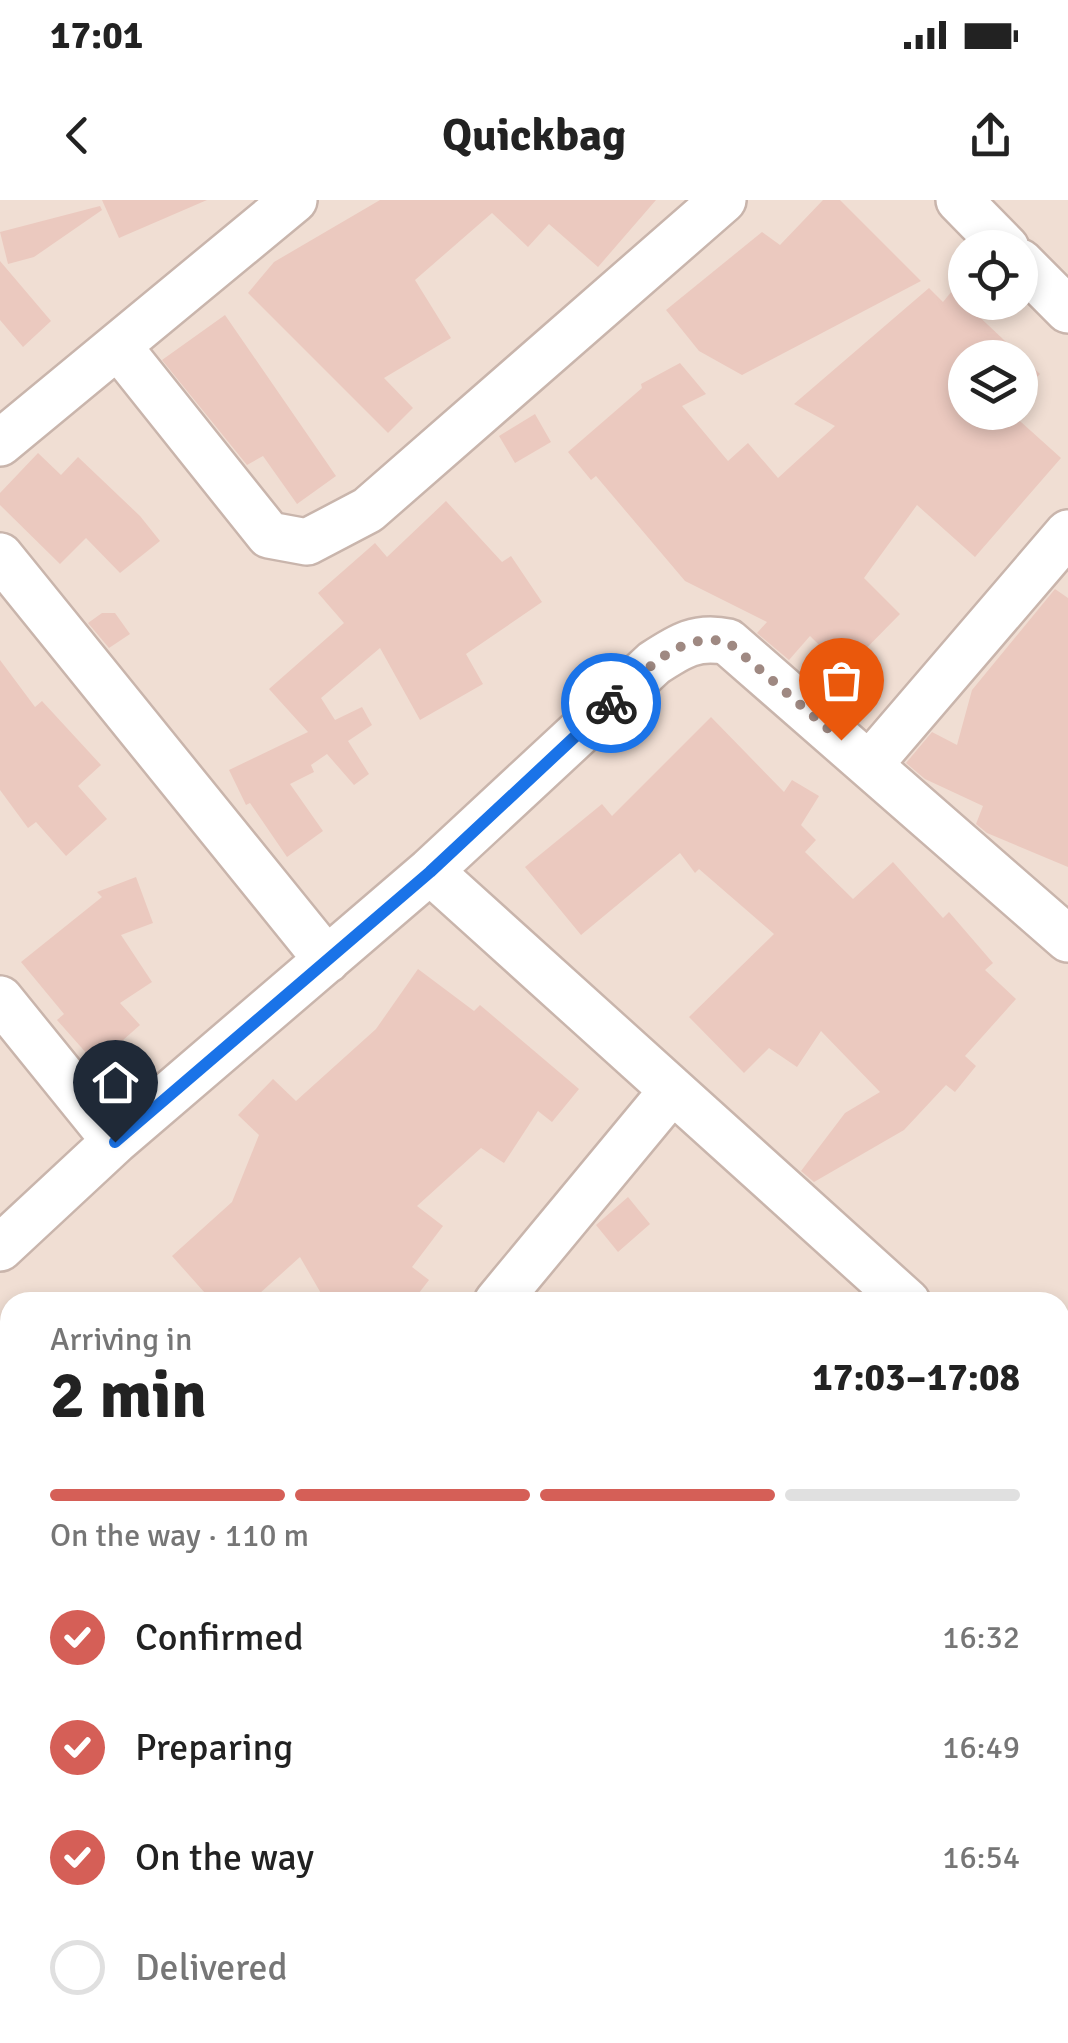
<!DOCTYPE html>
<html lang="en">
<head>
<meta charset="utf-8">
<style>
	body { margin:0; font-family:Signika,sans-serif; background:#f6f6f6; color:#222; height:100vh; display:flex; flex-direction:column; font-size:38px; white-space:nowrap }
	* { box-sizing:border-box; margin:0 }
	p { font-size:32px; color:#767676 }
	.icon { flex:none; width:55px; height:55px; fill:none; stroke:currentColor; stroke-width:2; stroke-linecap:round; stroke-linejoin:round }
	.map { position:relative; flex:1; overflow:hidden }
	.panel { position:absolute; left:0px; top:1092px; width:1070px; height:752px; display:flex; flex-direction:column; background:#fff; border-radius:30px 30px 0 0; box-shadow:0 5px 15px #0003 }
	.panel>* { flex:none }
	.fabs { position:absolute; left:948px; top:30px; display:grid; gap:20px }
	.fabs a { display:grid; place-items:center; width:90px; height:90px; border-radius:50%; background:#fff; box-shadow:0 5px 15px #0003; font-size:50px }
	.pin { position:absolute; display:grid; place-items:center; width:85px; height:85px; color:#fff; margin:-102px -42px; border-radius:50% 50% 50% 0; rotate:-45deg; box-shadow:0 0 10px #0007 }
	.pin .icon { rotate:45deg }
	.courier { position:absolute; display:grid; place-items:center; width:100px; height:100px; margin:-50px; border:8px solid #1a73e8; border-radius:50%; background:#fff; color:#222; box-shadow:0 2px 12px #0007 }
	.headline em { font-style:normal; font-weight:800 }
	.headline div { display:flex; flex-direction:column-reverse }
	.headline { display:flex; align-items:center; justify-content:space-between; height:170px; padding:0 50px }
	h1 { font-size:65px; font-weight:800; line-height:75px }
	.bar { display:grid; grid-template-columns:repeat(4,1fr); gap:15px 10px; align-content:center; height:120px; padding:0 50px }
	.bar i { height:12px; border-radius:8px; background:#e0e0e0 }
	.bar .active { background:#d55f57 }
	.bar p { grid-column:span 4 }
	ol { padding:0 50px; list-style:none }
	li { display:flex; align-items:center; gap:30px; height:110px }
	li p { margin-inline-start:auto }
	li .icon { padding:10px; border-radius:50%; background:#d55f57; color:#fff; stroke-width:4 }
	li:last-child { color:#767676 }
	li i { width:55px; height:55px; border:5px solid #e0e0e0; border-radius:50% }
	.status { display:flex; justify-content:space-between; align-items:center; height:70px; padding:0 50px; background:#fff; direction:ltr }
	.status svg { height:28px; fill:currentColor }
	header { display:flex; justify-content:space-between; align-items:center; height:130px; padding:0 50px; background:#fff; font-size:45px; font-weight:800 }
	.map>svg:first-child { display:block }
	.residential { fill:#f0ded3; fill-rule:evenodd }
	.building { fill:#ebc9bf }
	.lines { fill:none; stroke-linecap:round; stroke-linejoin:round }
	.minor-casing { stroke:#c9b5ac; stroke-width:50 }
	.minor { stroke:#fff; stroke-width:45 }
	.done { stroke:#9f8982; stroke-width:10; stroke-dasharray:0 18 }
	.route { stroke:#1a73e8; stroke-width:12 }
</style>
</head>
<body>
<div class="status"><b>17:01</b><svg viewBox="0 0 49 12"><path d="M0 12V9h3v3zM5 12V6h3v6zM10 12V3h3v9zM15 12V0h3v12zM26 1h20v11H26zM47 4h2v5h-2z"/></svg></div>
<header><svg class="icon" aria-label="back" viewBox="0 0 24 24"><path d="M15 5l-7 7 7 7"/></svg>Quickbag<svg class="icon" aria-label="share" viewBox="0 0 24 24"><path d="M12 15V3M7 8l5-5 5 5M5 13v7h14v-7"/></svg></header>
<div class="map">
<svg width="1068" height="1843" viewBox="0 0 1068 1843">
	<rect width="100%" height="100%" fill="#f9eee4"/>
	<path class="residential" d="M0 0H1068V1843H0ZM965 48H1020V102H965ZM965 158H1020V212H965ZM10 1102H1060V1835H10Z"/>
	<path class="building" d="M102 0H207L119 38Z
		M380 0H656L598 67 549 24 528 47 492 13 415 80 451 138 384 178 413 208 388 233 248 93 274 62Z
		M823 0H840L921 81 742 175 699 151 666 110 762 32 780 45Z
		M100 6 102 10 34 57 8 64 0 32Z
		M0 61 51 121 23 147 0 120Z
		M929 88 943 102 952 91 1040 174 1020 196V158H965V212H1010L1061 258 975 357 917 305 864 378 900 414 845 470 810 436 789 460 757 433 767 422 685 381 596 276 591 280 568 252 642 188 641 184 680 163 706 194 682 206 728 261 748 243 778 278 835 226 794 204Z
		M225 115 336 276 297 304 263 256 247 265 162 160Z
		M535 214 551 242 515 263 499 236Z
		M38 253 61 275 78 257 140 316 160 341 120 373 86 338 60 364 0 305V293Z
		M446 301 502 362 511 356 542 402 466 454 483 484 420 520 380 448 321 498 335 520 362 507 372 525 348 541 369 574 354 585 327 554 311 565 314 572 290 584 323 631 287 657 250 603 246 605 229 570 308 532 269 489 344 423 318 393 375 343 387 357Z
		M1055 389 1068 398V667L987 633 976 624 983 606 925 579 906 563 932 532 957 545 972 490Z
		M102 413H115L130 434 109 448 88 423Z
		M0 460 35 507 42 501 101 565 78 586 107 619 66 656 36 622 28 628 0 590Z
		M711 517 784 592 792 580 819 596 801 625 816 640 805 652 853 699 893 662 943 718 949 712 993 763 985 770 1016 799 965 856 976 866 955 892 946 885 904 930 814 982 801 971 845 913 880 892 821 831 797 867 769 848 744 873 689 817 774 734 699 669 695 673 680 653 581 735 525 667 602 604 612 616Z
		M136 677 153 723 121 735 152 782 120 803 140 825 96 864 57 820 64 814 21 762 102 697 97 692Z
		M418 769 474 811 480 805 579 889 552 922 538 911 504 963 481 948 417 1006 443 1026 412 1067 429 1080 412 1102H326L300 1057 250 1102H213L172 1056 232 1002 259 935 238 915 273 879 296 901 376 829Z
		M628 997 650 1024 618 1052 596 1025Z"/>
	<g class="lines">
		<g class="minor-casing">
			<path id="minor" d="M959 0 1006 48
				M1020 62 1068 110
				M118 146 269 335 307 342 368 310 723 0
				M0 243 294 0
				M0 356 327 760
				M869 565 1068 333
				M430 671 907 1102
				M0 799 115 941
				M0 1048 115 941 430 671 654 463C680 446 697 435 728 442L1068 739
				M497 1102 671 892
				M1060 1220 1068 1226
				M0 1384 10 1396
				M1060 1450 1068 1440
				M255 1835 258 1843
				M976 1835 984 1843"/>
		</g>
		<use href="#minor" class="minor"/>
	</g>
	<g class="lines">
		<path class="done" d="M611 503C646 471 677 431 728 442L841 540"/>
		<path class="route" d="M115 942 430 672 611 503"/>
	</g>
</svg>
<div class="fabs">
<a><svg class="icon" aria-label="locate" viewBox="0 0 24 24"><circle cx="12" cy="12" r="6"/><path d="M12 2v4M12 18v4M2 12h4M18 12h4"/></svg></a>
<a><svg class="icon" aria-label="layers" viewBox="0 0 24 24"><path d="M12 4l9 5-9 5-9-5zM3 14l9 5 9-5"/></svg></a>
</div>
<div class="pin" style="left:841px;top:540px;background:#ea580c"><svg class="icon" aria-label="bag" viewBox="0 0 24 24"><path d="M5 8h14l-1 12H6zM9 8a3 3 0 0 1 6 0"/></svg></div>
<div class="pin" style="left:115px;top:942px;background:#1f2937"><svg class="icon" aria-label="home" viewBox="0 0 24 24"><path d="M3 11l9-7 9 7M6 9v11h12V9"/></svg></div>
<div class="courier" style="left:611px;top:503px"><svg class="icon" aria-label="bike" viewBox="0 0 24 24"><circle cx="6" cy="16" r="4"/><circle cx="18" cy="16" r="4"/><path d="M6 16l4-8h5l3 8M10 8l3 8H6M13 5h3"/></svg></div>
<section class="panel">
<div class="headline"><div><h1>2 min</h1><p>Arriving in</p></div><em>17:03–17:08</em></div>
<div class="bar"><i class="active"></i><i class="active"></i><i class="active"></i><i></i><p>On the way · 110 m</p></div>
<ol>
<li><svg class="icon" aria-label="check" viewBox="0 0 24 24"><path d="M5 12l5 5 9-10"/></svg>Confirmed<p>16:32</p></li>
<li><svg class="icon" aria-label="check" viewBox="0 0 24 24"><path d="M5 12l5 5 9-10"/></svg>Preparing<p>16:49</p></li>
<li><svg class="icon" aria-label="check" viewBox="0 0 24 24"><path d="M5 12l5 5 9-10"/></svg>On the way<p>16:54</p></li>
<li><i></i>Delivered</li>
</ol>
</section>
</div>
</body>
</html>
